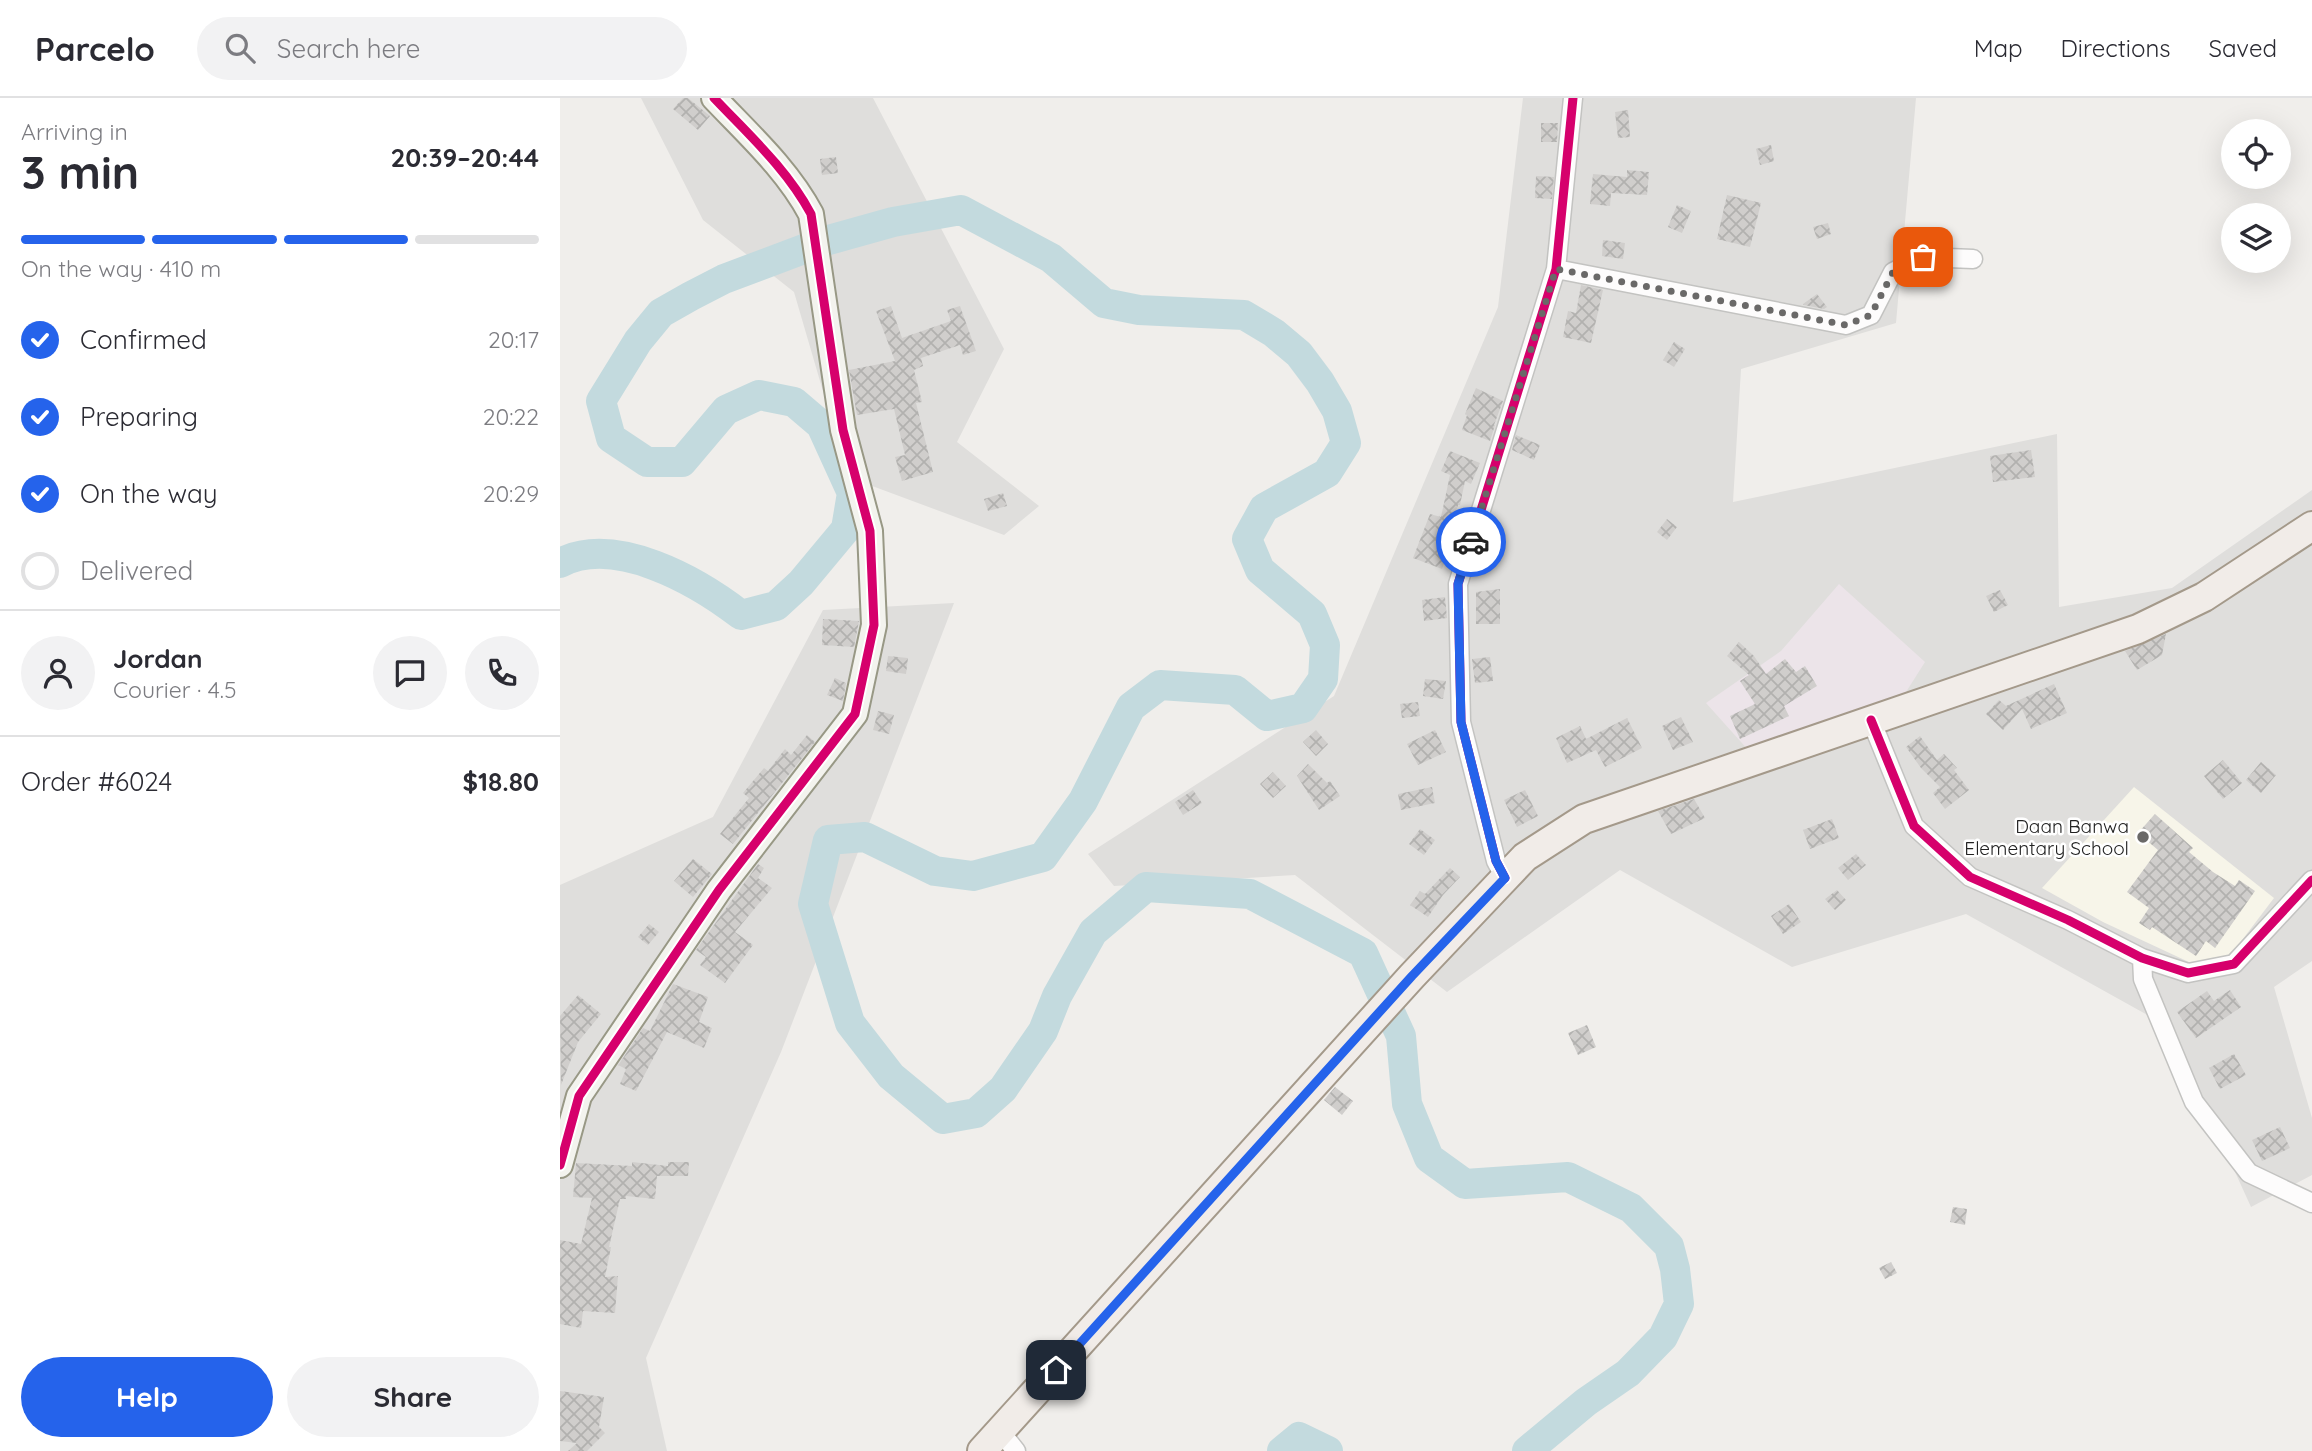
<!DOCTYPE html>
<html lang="en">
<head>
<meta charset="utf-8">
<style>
	body { margin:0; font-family:Quicksand,sans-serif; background:#f2f2f3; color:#2b2b33; height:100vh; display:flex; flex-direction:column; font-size:26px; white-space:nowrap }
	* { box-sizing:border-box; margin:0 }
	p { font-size:23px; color:#7c7c81 }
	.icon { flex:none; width:38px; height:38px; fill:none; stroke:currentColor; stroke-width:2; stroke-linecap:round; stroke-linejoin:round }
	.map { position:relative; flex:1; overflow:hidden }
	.drawer { display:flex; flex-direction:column; background:#fff; width:560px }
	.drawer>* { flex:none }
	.controls { position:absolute; left:1661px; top:21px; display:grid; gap:14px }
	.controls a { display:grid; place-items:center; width:70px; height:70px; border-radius:50%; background:#fff; box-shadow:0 7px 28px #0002; font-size:35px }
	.pin { position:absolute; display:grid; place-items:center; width:60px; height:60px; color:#fff; margin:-30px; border-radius:14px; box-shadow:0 4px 10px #0006 }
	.courier { position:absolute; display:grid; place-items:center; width:70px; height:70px; margin:-35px; border:5px solid #2563eb; border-radius:50%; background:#fff; color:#222; box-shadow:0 2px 9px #0007 }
	.summary em { font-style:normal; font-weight:800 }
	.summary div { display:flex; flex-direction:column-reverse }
	.summary { display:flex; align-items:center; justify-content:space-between; height:119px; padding:0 21px }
	h1 { font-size:46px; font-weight:800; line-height:52px }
	.bar { display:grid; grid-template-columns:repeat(4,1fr); gap:10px 7px; align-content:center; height:84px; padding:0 21px }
	.bar i { height:9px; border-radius:5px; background:#e1e1e2 }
	.bar .current { background:#2563eb }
	.bar p { grid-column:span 4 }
	.line { display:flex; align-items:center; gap:18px; padding:0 21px; border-top:2px solid #e1e1e2 }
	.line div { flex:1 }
	.round { display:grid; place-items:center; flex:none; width:74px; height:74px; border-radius:37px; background:#f2f2f3 }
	ol { padding:0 21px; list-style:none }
	li { display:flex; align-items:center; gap:21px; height:77px }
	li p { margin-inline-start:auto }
	li .icon { padding:7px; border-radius:50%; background:#2563eb; color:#fff; stroke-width:4 }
	li:last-child { color:#7c7c81 }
	li i { width:38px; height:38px; border:4px solid #e1e1e2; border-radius:50% }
	.primary-button { display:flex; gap:14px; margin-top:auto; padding:14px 21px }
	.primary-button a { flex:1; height:80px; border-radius:42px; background:#2563eb; color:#fff; font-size:28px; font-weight:800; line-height:80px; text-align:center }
	.primary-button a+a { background:#f2f2f3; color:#2b2b33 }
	header { display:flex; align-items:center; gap:42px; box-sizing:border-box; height:98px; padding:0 35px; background:#fff; border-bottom:2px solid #e1e1e2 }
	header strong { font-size:33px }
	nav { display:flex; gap:38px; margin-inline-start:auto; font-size:24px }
	.search { width:490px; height:63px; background:#f2f2f3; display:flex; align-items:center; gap:18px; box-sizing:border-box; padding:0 24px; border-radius:38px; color:#7c7c81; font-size:26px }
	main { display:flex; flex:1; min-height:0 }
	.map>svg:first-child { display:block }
	.residential { fill:#dfdedc }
	.industrial { fill:#ece4e9 }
	.education { fill:#f7f5e9 }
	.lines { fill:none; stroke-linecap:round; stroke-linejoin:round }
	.river { stroke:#c3dade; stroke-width:30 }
	.building { fill:url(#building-cross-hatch) }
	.street-casing { stroke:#c3c3c1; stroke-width:21 }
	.secondary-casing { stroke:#989885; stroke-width:28 }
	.primary-casing { stroke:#a4998a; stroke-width:32 }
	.street { stroke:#fdfcfc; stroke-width:18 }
	.secondary { stroke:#f3f3ee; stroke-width:24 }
	.primary { stroke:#f1ece8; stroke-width:28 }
	.cycleway-casing { stroke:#fff; stroke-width:13 }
	.cycleway { stroke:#d6006c; stroke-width:9 }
	.done { stroke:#6a6968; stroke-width:7; stroke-dasharray:0 12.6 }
	.route { stroke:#2563eb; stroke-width:9 }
	.poi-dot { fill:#6a6968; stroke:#fff; stroke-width:2.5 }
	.labels { text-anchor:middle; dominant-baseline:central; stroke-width:5; stroke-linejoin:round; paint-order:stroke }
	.poi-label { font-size:19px; fill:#222; stroke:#fff; text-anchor:end }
</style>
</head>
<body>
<header>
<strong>Parcelo</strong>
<div class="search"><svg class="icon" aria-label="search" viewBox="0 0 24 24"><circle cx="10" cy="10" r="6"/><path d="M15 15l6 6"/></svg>Search here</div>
<nav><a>Map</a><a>Directions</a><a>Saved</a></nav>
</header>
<main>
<section class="drawer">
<div class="summary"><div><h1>3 min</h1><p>Arriving in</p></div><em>20:39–20:44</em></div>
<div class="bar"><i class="current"></i><i class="current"></i><i class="current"></i><i></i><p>On the way · 410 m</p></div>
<ol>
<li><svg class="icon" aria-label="check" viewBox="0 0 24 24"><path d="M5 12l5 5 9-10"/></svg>Confirmed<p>20:17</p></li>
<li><svg class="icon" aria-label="check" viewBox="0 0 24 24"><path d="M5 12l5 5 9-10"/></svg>Preparing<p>20:22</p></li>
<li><svg class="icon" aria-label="check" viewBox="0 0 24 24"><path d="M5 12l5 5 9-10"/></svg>On the way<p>20:29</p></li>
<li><i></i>Delivered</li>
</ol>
<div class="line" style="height:126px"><a class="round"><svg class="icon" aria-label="person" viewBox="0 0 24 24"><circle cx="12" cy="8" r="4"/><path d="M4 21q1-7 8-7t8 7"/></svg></a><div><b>Jordan</b><p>Courier · 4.5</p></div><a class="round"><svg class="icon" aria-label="chat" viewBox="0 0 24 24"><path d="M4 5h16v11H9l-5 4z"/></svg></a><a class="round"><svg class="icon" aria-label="phone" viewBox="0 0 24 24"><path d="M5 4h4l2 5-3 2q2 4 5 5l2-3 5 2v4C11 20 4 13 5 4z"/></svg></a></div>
<div class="line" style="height:91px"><div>Order #6024</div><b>$18.80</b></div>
<div class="primary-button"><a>Help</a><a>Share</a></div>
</section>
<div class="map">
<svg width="1752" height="1353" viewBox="0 0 1752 1353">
	<defs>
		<pattern id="building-cross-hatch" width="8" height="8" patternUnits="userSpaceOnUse" patternTransform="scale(1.75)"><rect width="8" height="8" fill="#d0cecc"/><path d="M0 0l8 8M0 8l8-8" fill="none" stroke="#b2b1af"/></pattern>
	</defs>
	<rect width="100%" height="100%" fill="#f0eeeb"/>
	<path class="residential" d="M81 0H313L444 251 397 344 479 408 444 437 288 379 234 194 143 122Z
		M963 0H1356L1336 225 1181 271 1173 404 1497 336 1499 509 1612 490 1752 392V863L1714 889 1752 1020V1077L1691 1109 1609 929 1406 816 1232 869 1060 772 887 894 735 777 554 788 528 756 774 598 938 209Z
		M394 505 221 954 86 1260 107 1353H0V787L153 719 263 512Z"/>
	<path class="industrial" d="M1279 486 1365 564 1346 594 1190 654 1146 605 1221 553Z"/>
	<path class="education" d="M1574 689 1714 800 1667 862 1631 865 1543 824 1482 790Z"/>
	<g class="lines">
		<path class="river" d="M0 465C55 436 137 483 181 517L216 508 241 485 286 431 292 395 261 327 234 304 199 297 166 312 122 364H87L51 340 41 303 78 243 101 215 131 198 164 181 265 143 333 124 401 112 491 160 544 205 579 212 684 217 714 235 739 256 760 284 777 313 786 345 767 375 704 410 687 441 700 472 752 516 765 547 763 581 743 610 707 618 675 592 600 587 571 609 523 703 483 759 413 778 375 773 305 739 268 742 253 806 290 925 331 978 383 1021 416 1015 443 991 483 933 497 898 533 834 586 789 690 796 803 855 841 938 847 1006 869 1060 905 1086 1008 1079 1071 1110 1109 1148 1115 1171 1119 1206 1103 1239 1068 1275 1026 1304 967 1353
			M722 1353 739 1339 768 1353"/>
	</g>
	<path class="building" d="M123 0H128L150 18 138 32 113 11Z
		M1068 12 1070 39 1058 40 1055 14Z
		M981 25H998L997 44H981Z
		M1211 47 1214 63 1200 67 1196 51Z
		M276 59 278 75 262 77 260 61Z
		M1067 72 1089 74 1087 97 1051 95 1050 108 1030 106 1033 76 1067 79Z
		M976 78 994 79 992 101 975 100Z
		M1167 97 1201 105 1190 149 1157 141Z
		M1117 107 1131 113 1122 135 1108 129Z
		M1268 125 1271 136 1257 141 1253 129Z
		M1043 142 1065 145 1063 161 1042 158Z
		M1021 187 1043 192 1031 245 1003 239 1008 213 1016 215Z
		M1257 196 1267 209 1264 211 1244 207 1243 206Z
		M331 208 342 240 391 223 387 212 400 208 416 253 403 257 400 247 361 260 363 268 354 272 362 304 356 305 373 374 342 383 335 359 345 357 334 311 297 317 289 272 335 263 316 213Z
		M1114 244 1125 251 1114 269 1103 262Z
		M916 290 943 303 934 327H935L930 343 902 332 907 317 905 316Z
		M956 337 980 347 974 362 952 352Z
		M1471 352 1475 379 1433 384 1430 358Z
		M890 353 920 365 911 386 905 383 900 407H898L885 447 890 449 882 471 853 460 870 416 881 419 890 377 881 373Z
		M443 395 447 408 428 413 424 401Z
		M1107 421 1117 429 1107 442 1097 434Z
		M940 491V526H916V494Z
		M1440 492 1448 507 1434 514 1426 498Z
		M885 499 887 520 864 523 862 502Z
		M263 521 299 523 294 549 262 547Z
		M1606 536 1602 557 1577 572 1565 553Z
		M1179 544 1194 558 1206 576 1225 561 1236 574 1245 568 1257 588 1224 608 1229 618 1180 641 1170 618 1195 606 1180 583 1189 577 1167 558Z
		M328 558 348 560 346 576 326 573Z
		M930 559 933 583 915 585 912 561Z
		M275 580 286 585 283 603 267 597Z
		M865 581 886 583 883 601 863 598Z
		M1494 586 1507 615 1471 631 1462 611 1443 632 1426 616 1439 602 1446 608Z
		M858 604 860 618 842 620 840 606Z
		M318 613 334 617 329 636 313 632Z
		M1121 619 1133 644 1113 652 1102 628Z
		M1067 620 1082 650 1045 669 1036 652 1007 665 996 640 1020 628 1026 641Z
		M756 632 768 646 756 658 743 644Z
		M875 632 886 654 858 667 847 646Z
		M247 637 255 644 173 746 160 736 189 700 183 695 204 670 208 673 225 651 231 657Z
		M1360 638 1377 662 1384 656 1397 670 1394 672 1409 692 1385 711 1373 695 1380 689 1361 670 1346 649Z
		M1663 662 1682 685 1663 701 1644 678Z
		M1701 664 1716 677 1701 695 1686 682Z
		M748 666 767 685 770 683 780 698 759 712 737 678Z
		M713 674 726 688 713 700 700 686Z
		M872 689 875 705 841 712 838 696Z
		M633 692 642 705 623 717 615 704Z
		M965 692 978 718 957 729 944 702Z
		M1134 701 1145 720 1111 736 1098 713Z
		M1595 716 1633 750 1629 754 1653 774 1675 788 1679 782 1695 793 1655 850 1646 843 1636 858 1592 829 1590 832 1579 825 1589 810 1567 794 1598 752 1578 735Z
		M1272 721 1279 740 1250 751 1243 732Z
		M860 731 875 742 864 757 849 746Z
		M1296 756 1306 767 1288 782 1278 770Z
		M133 761 152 776 133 799 114 783Z
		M198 766 204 770 198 780 212 790 175 834 193 847 165 885 140 867 146 859 136 852Z
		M890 770 900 779 883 797 868 819 850 807 860 793 865 796Z
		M1277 792 1286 802 1275 812 1265 801Z
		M1229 806 1241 824 1223 836 1211 818Z
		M89 826 99 834 88 847 78 839Z
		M113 886 148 899 139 924 152 930 144 950 107 934 76 993 60 986 66 971 58 967 59 966 83 930 90 933Z
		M1670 892 1681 909 1636 940 1617 914 1647 893 1654 903Z
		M18 897 41 916 18 944 1 987 0 918Z
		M1027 927 1036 949 1018 957 1008 935Z
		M1674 956 1686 977 1660 991 1649 970Z
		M775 989 793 1003 782 1017 764 1002Z
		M1720 1029 1730 1050 1702 1063 1692 1042Z
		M72 1064 108 1068V1064H129L128 1078H97L95 1101 66 1098V1101H60L49 1149H51L45 1179 58 1178 55 1215 23 1213 21 1230 0 1226V1142L21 1146 32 1100 13 1099 16 1065 72 1068Z
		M1393 1109 1407 1111 1405 1127 1390 1124Z
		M1331 1164 1337 1175 1325 1181 1319 1170Z
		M0 1293 44 1299 39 1329 45 1335 27 1353H8L17 1345 0 1343Z"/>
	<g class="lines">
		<g class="street-casing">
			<path id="street" d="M996 171 1286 227 1311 217 1333 174 1363 159 1413 161
				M1311 622 1354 728 1410 779 1508 822 1582 860 1628 875 1674 866 1752 782
				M945 780 936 763 901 624 898 486 996 171 1013 0
				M1582 860 1583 881 1634 1004 1689 1075 1752 1105
				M440 1333 456 1353"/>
		</g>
		<g class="secondary-casing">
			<path id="secondary" d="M0 1067 19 998 159 792 295 616 314 527 310 433 283 332 251 116C227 71 189 37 154 0"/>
		</g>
		<g class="primary-casing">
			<path id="primary" d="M422 1353 852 878 945 780 965 759 1024 721 1578 531 1644 499 1752 428"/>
		</g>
		<use href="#street" class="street"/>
		<use href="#secondary" class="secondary"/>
		<use href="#primary" class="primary"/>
		<g class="cycleway-casing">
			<path id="cycleway" d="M1311 622 1354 728 1410 779 1508 822 1582 860 1628 875 1674 866 1752 782
				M945 780 936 763 901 624 898 486 996 171 1013 0
				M0 1067 19 998 159 792 295 616 314 527 310 433 283 332 251 116C227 71 189 37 154 0"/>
		</g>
		<use href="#cycleway" class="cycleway"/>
	</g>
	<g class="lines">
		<path class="done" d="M911 444 996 171 1286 227 1311 217 1333 174 1363 159"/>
		<path class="route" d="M496 1272 852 878 945 780 936 763 901 624 898 486 911 444"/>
	</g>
	<circle class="poi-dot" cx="1583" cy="739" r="7"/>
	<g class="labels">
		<g class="poi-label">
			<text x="1569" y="728">Daan Banwa<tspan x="1569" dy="22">Elementary School</tspan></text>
		</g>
	</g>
</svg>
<div class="controls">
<a><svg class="icon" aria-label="locate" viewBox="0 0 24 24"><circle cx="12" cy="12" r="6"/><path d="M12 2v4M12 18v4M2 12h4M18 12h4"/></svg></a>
<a><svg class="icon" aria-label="layers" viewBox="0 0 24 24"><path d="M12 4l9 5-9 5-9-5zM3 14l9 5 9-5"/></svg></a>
</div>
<div class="pin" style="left:1363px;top:159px;background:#ea580c"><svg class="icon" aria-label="bag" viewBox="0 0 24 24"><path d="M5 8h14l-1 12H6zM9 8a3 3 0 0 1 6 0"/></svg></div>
<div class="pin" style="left:496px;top:1272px;background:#1f2937"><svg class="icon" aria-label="home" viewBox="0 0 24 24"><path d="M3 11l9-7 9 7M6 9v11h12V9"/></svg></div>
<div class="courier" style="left:911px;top:444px"><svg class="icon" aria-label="car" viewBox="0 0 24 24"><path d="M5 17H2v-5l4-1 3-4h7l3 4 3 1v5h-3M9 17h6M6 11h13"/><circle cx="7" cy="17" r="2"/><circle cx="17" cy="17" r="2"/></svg></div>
</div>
</main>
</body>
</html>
